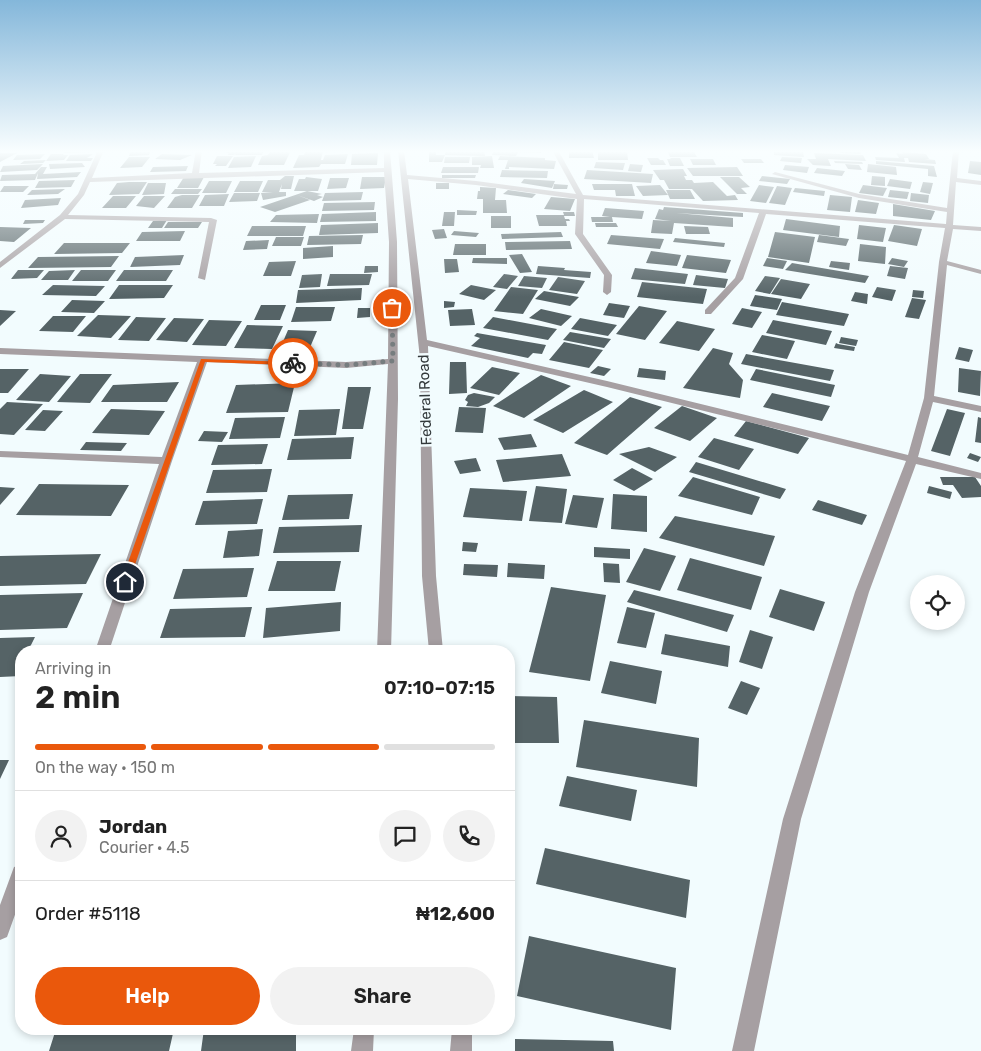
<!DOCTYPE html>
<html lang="en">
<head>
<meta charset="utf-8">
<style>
	body { margin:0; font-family:Rubik,sans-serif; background:#f2f2f2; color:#222; height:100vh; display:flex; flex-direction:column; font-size:19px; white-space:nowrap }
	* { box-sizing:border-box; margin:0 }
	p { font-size:16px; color:#767676 }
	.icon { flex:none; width:28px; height:28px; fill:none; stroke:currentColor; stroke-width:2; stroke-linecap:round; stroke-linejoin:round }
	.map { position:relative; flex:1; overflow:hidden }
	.details { position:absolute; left:15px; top:645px; width:500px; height:390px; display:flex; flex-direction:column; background:#fff; border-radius:20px; box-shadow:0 2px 8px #0003 }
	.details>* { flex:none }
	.controls { position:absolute; left:910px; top:575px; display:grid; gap:10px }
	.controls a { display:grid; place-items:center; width:55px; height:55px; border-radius:50%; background:#fff; box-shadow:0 2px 8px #0003; font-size:25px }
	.pin { position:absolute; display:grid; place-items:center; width:42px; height:42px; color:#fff; margin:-21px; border:2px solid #fff; border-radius:50%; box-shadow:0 1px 5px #0007 }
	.courier { position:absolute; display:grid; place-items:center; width:50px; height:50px; margin:-25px; border:4px solid #ea580c; border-radius:50%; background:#fff; color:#222; box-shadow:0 1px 6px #0007 }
	.head em { font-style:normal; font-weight:600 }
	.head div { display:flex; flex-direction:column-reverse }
	.head { display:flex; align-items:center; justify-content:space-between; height:85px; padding:0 20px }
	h1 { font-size:32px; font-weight:600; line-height:38px }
	.bar { display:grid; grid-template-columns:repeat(4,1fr); gap:8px 5px; align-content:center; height:60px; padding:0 20px }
	.bar i { height:6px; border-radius:4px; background:#e0e0e0 }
	.bar .selected { background:#ea580c }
	.bar p { grid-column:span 4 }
	.line { display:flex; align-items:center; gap:12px; padding:0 20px; border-top:1px solid #e0e0e0 }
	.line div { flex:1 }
	.round { display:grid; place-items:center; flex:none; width:52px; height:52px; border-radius:26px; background:#f2f2f2 }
	.action { display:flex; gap:10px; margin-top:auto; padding:10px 20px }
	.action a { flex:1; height:58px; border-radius:30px; background:#ea580c; color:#fff; font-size:20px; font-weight:600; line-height:58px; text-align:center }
	.action a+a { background:#f2f2f2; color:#222 }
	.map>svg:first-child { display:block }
	.building { fill:#556366 }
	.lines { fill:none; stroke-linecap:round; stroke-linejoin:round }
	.street { fill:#a69fa2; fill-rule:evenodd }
	.route { fill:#ea580c }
	.done { stroke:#767d7f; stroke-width:5; stroke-dasharray:0 9 }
	.labels { text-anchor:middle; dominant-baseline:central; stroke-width:5; stroke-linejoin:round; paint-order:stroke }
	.street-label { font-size:15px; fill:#33393b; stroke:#f2fcfe }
</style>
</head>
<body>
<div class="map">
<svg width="981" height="1051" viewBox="0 0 981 1051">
	<rect width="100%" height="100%" fill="#f2fcfe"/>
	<path class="building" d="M66 150H91L90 152 64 153Z
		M131 150H151L149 155 129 156Z
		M230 150H264L262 155H235L236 153 234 155H228L229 153H226Z
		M278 150H291L284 165H258L262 156 268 155 270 152Z
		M306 150H323L321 160H323L325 155 348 154 345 164H321L319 167 293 168 299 155H304Z
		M349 150H379V152H348Z
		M429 150H436V155H445L442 162H429Z
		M446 150H484L485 156 445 155Z
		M494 150H542L541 153 518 152 516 156 492 155Z
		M569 150H592L594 158H569Z
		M598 150H627L628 160H598Z
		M667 150 694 152 697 157H670Z
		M774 150 803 152 804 157 774 155Z
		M839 150H859L861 154 840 153Z
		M902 152 926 154 929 159H924L935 160 936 164 909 162 908 158H904L905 162 876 160 875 157 899 158 896 153 903 154Z
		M0 153H17L0 162Z
		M378 153 377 165H351L352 154Z
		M814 153 863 155 866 161 828 159 831 166 813 165 807 159H816Z
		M45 154 40 159 13 160 17 155Z
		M51 154H64L63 155H68L64 160 46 161Z
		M93 154 87 158H93L91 161H66L70 155Z
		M162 154 192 155 180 160 155 159Z
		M217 156H233L226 166H215L217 164H213Z
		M256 156 251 167 228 168 234 157Z
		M492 156 494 168H480L481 165H472V157Z
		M500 156 545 158V160L556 161 554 169 509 167V169H505L508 160H498Z
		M129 157H150L142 167 120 168Z
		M445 157H470L469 163H444Z
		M782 157 802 158 801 163 780 161Z
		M647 158H658L660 160H663L666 165H651Z
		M670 158H680L684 166H670L667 159H671Z
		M690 159H713L716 165H693Z
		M741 159H761L764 163H744Z
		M46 160 43 163 20 164 24 161Z
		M834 161 862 162 863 164 835 163Z
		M876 161 934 166 937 177 928 176V169L876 164Z
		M970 161 981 162V175L968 173Z
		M596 162 625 163 623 170 594 168Z
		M82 163 85 167 50 169 49 164Z
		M43 164 37 170 0 172 3 166Z
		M630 164 643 165 641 172 628 171Z
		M845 164 859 165 862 170 848 169Z
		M868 164 896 167 897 175 867 172Z
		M785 165 809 167 807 173 783 170Z
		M188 166 186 171 150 172 153 167Z
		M41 167H47L43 174 81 172 77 177 37 179 38 173 35 180 0 181 2 175 35 174Z
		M443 167H479L478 173H441Z
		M737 167 743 176H693L687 168Z
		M817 168 845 171 842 176 814 173Z
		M683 169 687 176H684L686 180H692L694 183 713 182 727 196 735 195 738 200 703 201 692 189H669L664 180H660L653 170Z
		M502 170 548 171 547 178 500 177Z
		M587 170 653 174 651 183 584 179Z
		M442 175H476L475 178H442Z
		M285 176H294L291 189H281L282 184 279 192H286V196L263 200 261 193 273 192H262L268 180H280Z
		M762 176 790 179 787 184 759 181Z
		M872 176 885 177V186L871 185Z
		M184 177H204L198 188H177Z
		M306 177 322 179 318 191H294L299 179H305Z
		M362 177H386L384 188 360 189Z
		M720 177H739L750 187 741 188 747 194H737Z
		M330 178H349L346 188 327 189Z
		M524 179 555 181 552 188 521 183Z
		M890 179 912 182 910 189 887 186Z
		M75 180 71 187 35 188 39 181Z
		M209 181H232L226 193H202Z
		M240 181H263L258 192H234Z
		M129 182H147L139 194 109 195 117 183Z
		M923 182 933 183 930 194 920 192Z
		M148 183H166L164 194 142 195Z
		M436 183H449V189H436Z
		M554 184 568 185 567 189H553Z
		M592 184H632L635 196H616L615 190H594Z
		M660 185 668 195 643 196 636 186Z
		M759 185 774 187 766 203 750 201Z
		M863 185 887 188 883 196 859 193Z
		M4 186H29L23 192H0Z
		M777 186 792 188 785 205 769 203Z
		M480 187 496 188 495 200H506L507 213H483V199H477L478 191H480Z
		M795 188 825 191 824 196 793 192Z
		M65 189 58 194 27 195 32 190Z
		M175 189H202L198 194H171Z
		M508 190 536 194 532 198 503 194Z
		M666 190H690L695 199H670Z
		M890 190 909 192 907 199 888 197Z
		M307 191 322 194 317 195 323 197 314 201 297 195 310 200 275 212 260 207Z
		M363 192 361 200 322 201 325 193Z
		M234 193H260L257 201 229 202Z
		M911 193 929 195 928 203 910 201Z
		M229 194 224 206H199L205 195Z
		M182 195H200L192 208H167L175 197Z
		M830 195 852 197 850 212 827 210Z
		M113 196H136L126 208H102Z
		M144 196H165L154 208 136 206Z
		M551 197 575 199 570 211 544 209Z
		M61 198 58 205 21 208 25 200Z
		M858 200 879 203 876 214 855 212Z
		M375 202 374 210 322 211 324 203Z
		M893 204 935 211 931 220 893 216Z
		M664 207 743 213V217L676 213 733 218V227L674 223 672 234 651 233 653 220 671 221 655 219 659 209 663 210Z
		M605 208 644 211 642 219 612 217 613 222H592L591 217H610L602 216Z
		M457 210 477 211 476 215H457Z
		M376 212V221L320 222 322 214Z
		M444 212H455L454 226H442Z
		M563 212H574L575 216H564L565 219H569L570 221H566L567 226H539L536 215H564Z
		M319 214 317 223 270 222 276 215Z
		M491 216H511V228H491Z
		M786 219 840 226 839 237 783 230Z
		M25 220H45L43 223 23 224Z
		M167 220 162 228H148L153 221Z
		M168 222H202L198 228H164Z
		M378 223V233L319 235 321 225Z
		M595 223H616L618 227H596Z
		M859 225 886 228 883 242 857 239Z
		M894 225 922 229 917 246 888 241Z
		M252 226H306L303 236H247Z
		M684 226 708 227 710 234H686Z
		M0 227 31 228 14 242 0 241Z
		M444 229 447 238 435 239 432 230Z
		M185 231 180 241H136L142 232Z
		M454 231 479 233 476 237 451 235Z
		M561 232 563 237 502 239 501 234Z
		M775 232 815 237 809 263 768 257Z
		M363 235 361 244 307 245 309 236Z
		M611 235 664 239 660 249 607 244Z
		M819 235 849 239 846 246 817 242Z
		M276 237H304L301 246H272Z
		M675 238 725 243 724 247 673 242Z
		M269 240 267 249 243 250 246 241Z
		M570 241 572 249 506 250 505 242Z
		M64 243H130L122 253 54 254Z
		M455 244H486V255H453Z
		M860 244 886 247 885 264 858 261Z
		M333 246V257L303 259V248Z
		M651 251 681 255 677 266 646 263Z
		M522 254 532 272 520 273 509 255Z
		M184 255 180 265 130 267 135 257Z
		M687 255 731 260 726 273 682 268Z
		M119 256 111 267 28 268 38 257Z
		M473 258H507V264L472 263Z
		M767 258 787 261 783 269 763 266Z
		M892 258 908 261 904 267 888 264Z
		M444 259H457L459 272 445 273Z
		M296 261 291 276H263L269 262Z
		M831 261 850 263 849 270 829 267Z
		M792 263 869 276 865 283 785 270Z
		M365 266H378V272L364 273Z
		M538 266 565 268 564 270 591 272 590 278 536 274Z
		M890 266 908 268 905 279 887 276Z
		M635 268 688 274 685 284 631 279Z
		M18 270H44L37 278 11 279Z
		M75 270 68 280H41L49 271Z
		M81 270H116L108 281H72Z
		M124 270H173L166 281H116Z
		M322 274 320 287 299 288 302 275Z
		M330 274H372L369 285 327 286Z
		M504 274 518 276 507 289 493 287Z
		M696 275 728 279 725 288 693 285Z
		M524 276 547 278 542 288 518 286Z
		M765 276 780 278 770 294 755 291Z
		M558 277 585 281 577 294 549 290Z
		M781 279 810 284 801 299 771 294Z
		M642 282 707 289 703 304 637 297Z
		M53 285 105 286 96 296 42 295Z
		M119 285H173L164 298 109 299Z
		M471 285 496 290 484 300 459 294Z
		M511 287 538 290 523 314 494 311Z
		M877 287 896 290 892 301 872 297Z
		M362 288 361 300 296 303 298 290Z
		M913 290 924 291 923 298 912 297Z
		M544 291 579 297 570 306 535 299Z
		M855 292 868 294 867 304 851 301Z
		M755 295 782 299 777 310 750 306Z
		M912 298 926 300 919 319 905 317Z
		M72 300 105 301 94 313 61 312Z
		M444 301 455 302 454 307 444 308Z
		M782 302 849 314 844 326 776 315Z
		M609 303 630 306 624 318 603 315Z
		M261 305H286L280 320H254Z
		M639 306 667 311 645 340 616 334Z
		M296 307H335L331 321 291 322Z
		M358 308H370V317L357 318Z
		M742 308 762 312 752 328 732 324Z
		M472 309 475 325 450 326 448 310Z
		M541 309 572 316 561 326 529 318Z
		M0 310 16 311 0 326Z
		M98 315 131 316 111 338 77 336Z
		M53 316H86L73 332 39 331Z
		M136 317 166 318 149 341 118 340Z
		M493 317 557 329 548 340 483 328Z
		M174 318 204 319 187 342 156 340Z
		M580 318 617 325 608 336 571 329Z
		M209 320 242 321 226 346 192 345Z
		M773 320 832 331 826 345 766 333Z
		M677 321 715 329 699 351 659 343Z
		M247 325 283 326 272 349 234 348Z
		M288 330 317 331 308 352 279 351Z
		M570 332 611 339 604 348 563 340Z
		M477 333 546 345 542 354 533 353 528 358 471 346 480 338 474 336Z
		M762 335 795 341 787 359 752 352Z
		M841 337 858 340 856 346 839 343Z
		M564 342 603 350 589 368 549 360Z
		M836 343 838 344 855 347 854 351 834 348Z
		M959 347 973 350 969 362 955 359Z
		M713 348 733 353 729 364 743 380 740 398 683 388Z
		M746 354 834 370 830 381 741 364Z
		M450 362H466L467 393 449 394Z
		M598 366 611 369 604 376 590 373Z
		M492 367 520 373 499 395 470 388Z
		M639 368 666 371 665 380 637 377Z
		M959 368 981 371 980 396 958 392Z
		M0 369H29L8 393H0Z
		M756 369 835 385 831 397 750 380Z
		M40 374 71 376 49 402 16 400Z
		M80 374H112L90 403 57 402Z
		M541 375 571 386 524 418 493 406Z
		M179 382 167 402H101L113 385Z
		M295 383 288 412 226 413 236 385Z
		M348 387H371L363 429H342Z
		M584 390 613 402 563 433 533 420Z
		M474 393 495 397 489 403 478 407 466 406 468 402 465 400 468 395Z
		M772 393 830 406 822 421 763 407Z
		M630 397 662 407 607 455 574 443Z
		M7 402 43 404 14 435 0 434V409Z
		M682 406 717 418 690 441 654 428Z
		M459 407 486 408 483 433 455 432Z
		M111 409 165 411 149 435 92 433Z
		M340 409 336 435 294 436 299 410Z
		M947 409 965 413 950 456 931 451Z
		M43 410 63 411 45 431 25 430Z
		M285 417 280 438 229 439 235 418Z
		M978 417 981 418V443L975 442Z
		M746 421 809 438 798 454 734 436Z
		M204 431 228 432 222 442 198 441Z
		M531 434 537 447 504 450 498 438Z
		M354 437 351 459 287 460 292 439Z
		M714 438 754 449 739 470 698 457Z
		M86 442 127 443 121 451 80 450Z
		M268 444 262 464 211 465 218 445Z
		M649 447 677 457 655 472 619 454Z
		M970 453 981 457 978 462 967 458Z
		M562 454 571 476 503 482 496 460Z
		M476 458 481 471 460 474 454 461Z
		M696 462 786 489 780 499 689 472Z
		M632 468 653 479 634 491 613 480Z
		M272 469 267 492 206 493 213 470Z
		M693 477 760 497 752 515 678 496Z
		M940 477H975L981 486V497L962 498 953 485H943Z
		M39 484 129 485 111 516 16 515Z
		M536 486 567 489 562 523 529 521Z
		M929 486 952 492 950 499 927 493Z
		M0 487 15 488 0 505Z
		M470 488 527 491 522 521 463 517Z
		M353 494 349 519 282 520 288 495Z
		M613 494 647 496V532L611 529Z
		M573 495 604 498 597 528 565 524Z
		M263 499 257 524 195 525 203 501Z
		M818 500 867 515 862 525 812 510Z
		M675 516 775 536 764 566 659 538Z
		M362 525 359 552 273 553 279 527Z
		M263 529 259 556 223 558 228 531Z
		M463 542 478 543 476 552 462 551Z
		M594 547 630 549V559L594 557Z
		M644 548 676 556 660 591 626 582Z
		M101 554 86 584 0 586V556Z
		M690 558 762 577 751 610 677 590Z
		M277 561H341L335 591H268Z
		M508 563 545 565 544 579 507 577Z
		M603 563 619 564 620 583 604 582Z
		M464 564 498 565 497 577 463 575Z
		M254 568 247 597 173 599 183 569Z
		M551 587 606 595 590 681 529 672Z
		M780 589 825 602 814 631 769 617Z
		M634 590 734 615 727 632 627 602Z
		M83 593 67 628 0 630V595Z
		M341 602 340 631 263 638 266 608Z
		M252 607 245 637 160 638 170 609Z
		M627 607 655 613 646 648 617 643Z
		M750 630 773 637 762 669 739 662Z
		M665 634 730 646 728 667 661 654Z
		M35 637 28 651H21V676L0 677V638Z
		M610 661 662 671 656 704 601 693Z
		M741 681 760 688 747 715 728 708Z
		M509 696 557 697 559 743H509Z
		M584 720 699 738 697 787 576 767Z
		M0 760H9L0 779Z
		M567 776 637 790 631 821 559 806Z
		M545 848 690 880 686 918 536 884Z
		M529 936 676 968 671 1030 517 996Z
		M56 1029H174L169 1051H49Z
		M204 1029H296V1051H201Z
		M515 1039 613 1041 614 1051H515Z"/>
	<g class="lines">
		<path class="street" d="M98 150H104L92 178 192 173 196 150H202L199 173 384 168V150H390L397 242 398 399 391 651H377L388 364 346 368 207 362 172 461 109 651H95L159 464 0 457V451L162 457 197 362 0 354V348L346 362 388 359 389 242 384 172 90 182 84 195 68 215 211 218 217 220 205 280 198 278 209 222 65 219 0 268V262L60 215 78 194Z
			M398 150H404L407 175 476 181 576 194 552 150H558L583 195 946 224 947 212 859 198 772 174 775 172 859 194 947 208 953 150H959L957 178 981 181V185L956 182 953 225 981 227V231L953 229 947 261 981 270V274L947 265 934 396 981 406V412L933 402 918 457 981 473V479L916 464 869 592 801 819 754 1051H732L783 819 855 592 906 461 607 387 428 346 436 576 443 651H429L422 576 420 359ZM408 179 476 185 577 199 575 234 604 275 603 292 607 295 611 292 612 275 583 234 584 199 759 213 735 278 705 310V314H711L743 279 766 214 945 228 939 262 924 398 908 455 607 381 427 340Z
			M21 865V898L7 937 0 940V905L14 867Z
			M354 1029H374L373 1051H351Z
			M452 1029H472V1051H450Z"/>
	</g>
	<linearGradient id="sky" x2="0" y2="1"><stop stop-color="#84b7da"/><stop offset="0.51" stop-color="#f9feff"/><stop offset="1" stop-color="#f9feff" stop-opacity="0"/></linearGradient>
	<rect width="981" height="297" fill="url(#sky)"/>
	<path class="route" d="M201 359 293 362 297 363 293 365 205 362 129 582 128 584H122L121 582Z"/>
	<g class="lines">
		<path class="done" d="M293 363 346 365 393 361 392 308"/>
	</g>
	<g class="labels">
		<g class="street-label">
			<text transform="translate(425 400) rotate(-92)">Federal Road</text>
		</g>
	</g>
</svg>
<div class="controls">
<a><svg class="icon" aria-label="locate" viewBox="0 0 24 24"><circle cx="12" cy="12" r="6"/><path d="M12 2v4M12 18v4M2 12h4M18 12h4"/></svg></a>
</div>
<div class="pin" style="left:392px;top:308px;background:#ea580c"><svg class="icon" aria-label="bag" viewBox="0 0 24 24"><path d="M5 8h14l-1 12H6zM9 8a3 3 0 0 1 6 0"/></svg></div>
<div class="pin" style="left:125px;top:582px;background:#1f2937"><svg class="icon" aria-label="home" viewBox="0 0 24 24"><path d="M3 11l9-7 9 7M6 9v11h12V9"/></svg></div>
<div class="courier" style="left:293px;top:363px"><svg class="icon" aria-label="bike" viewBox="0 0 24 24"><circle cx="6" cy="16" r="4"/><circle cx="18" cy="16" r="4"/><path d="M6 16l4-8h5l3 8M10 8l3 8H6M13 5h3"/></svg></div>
<section class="details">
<div class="head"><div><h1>2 min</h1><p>Arriving in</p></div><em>07:10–07:15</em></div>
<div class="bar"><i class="selected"></i><i class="selected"></i><i class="selected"></i><i></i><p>On the way · 150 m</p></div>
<div class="line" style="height:90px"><a class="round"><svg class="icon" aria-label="person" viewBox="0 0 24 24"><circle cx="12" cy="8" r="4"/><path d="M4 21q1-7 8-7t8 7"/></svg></a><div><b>Jordan</b><p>Courier · 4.5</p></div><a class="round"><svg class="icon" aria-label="chat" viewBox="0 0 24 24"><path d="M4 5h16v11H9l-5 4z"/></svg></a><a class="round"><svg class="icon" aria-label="phone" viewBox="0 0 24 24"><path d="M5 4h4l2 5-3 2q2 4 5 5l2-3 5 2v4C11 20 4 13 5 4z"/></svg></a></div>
<div class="line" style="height:65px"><div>Order #5118</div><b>₦12,600</b></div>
<div class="action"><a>Help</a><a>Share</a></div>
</section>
</div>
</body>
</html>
